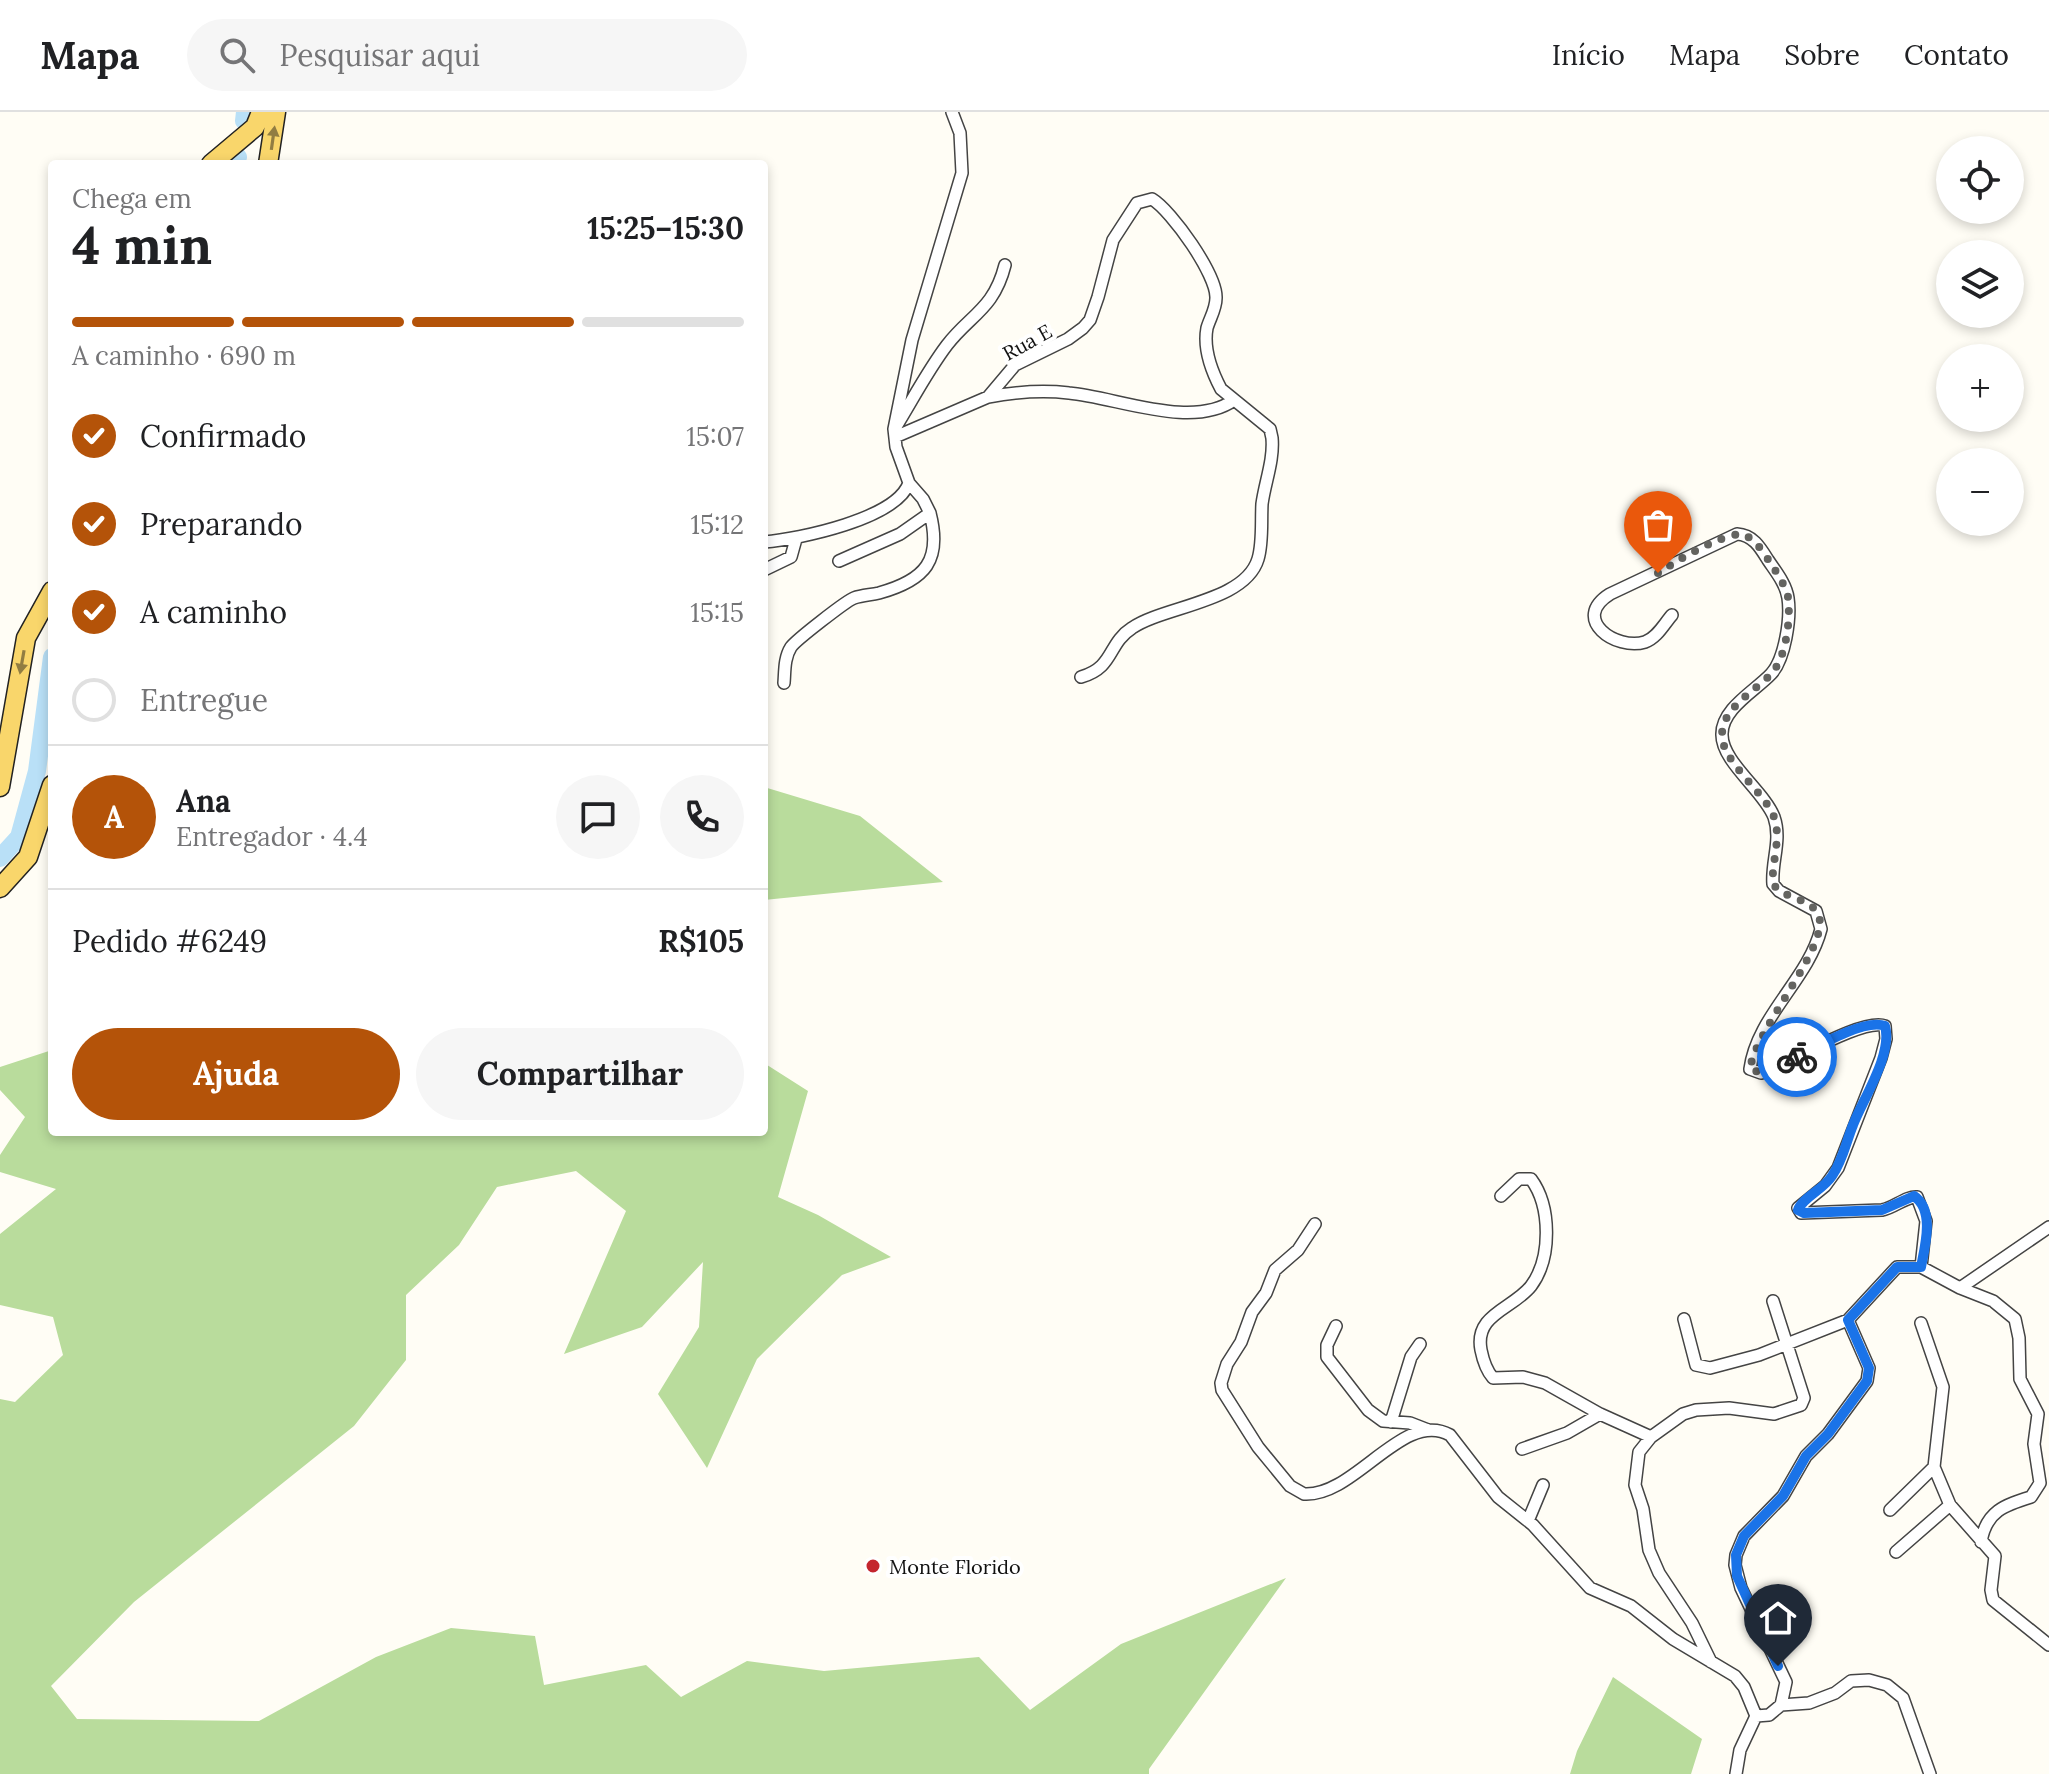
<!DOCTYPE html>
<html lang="pt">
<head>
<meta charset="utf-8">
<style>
	body { margin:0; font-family:Lora,serif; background:#f6f6f6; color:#202124; height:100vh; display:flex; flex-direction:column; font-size:30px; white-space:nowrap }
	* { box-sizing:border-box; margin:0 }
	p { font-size:26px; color:#757577 }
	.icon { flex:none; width:44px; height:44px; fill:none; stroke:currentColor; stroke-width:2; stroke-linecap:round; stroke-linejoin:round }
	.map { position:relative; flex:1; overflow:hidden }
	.side { position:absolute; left:48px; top:48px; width:720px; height:976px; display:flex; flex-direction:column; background:#fff; border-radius:8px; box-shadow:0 4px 12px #0003 }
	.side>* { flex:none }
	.tools { position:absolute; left:1936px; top:24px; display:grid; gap:16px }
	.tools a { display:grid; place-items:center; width:88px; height:88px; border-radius:50%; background:#fff; box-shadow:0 4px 12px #0003; font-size:40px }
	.pin { position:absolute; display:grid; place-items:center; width:68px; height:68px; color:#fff; margin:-82px -34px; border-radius:50% 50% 50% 0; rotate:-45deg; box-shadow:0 0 8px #0007 }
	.pin .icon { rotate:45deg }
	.courier { position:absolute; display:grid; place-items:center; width:80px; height:80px; margin:-40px; border:6px solid #1a73e8; border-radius:50%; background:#fff; color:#222; box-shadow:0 2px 10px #0007 }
	.head em { font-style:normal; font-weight:800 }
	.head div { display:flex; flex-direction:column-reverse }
	.head { display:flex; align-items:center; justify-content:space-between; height:136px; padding:0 24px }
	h1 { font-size:52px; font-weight:800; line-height:60px }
	.bar { display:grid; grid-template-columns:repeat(4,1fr); gap:12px 8px; align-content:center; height:96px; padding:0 24px }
	.bar i { height:10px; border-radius:6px; background:#e0e0e0 }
	.bar .selected { background:#b45309 }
	.bar p { grid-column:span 4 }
	.line { display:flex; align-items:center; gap:20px; padding:0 24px; border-top:2px solid #e0e0e0 }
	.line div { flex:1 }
	.round { display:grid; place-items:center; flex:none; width:84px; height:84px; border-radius:42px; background:#f6f6f6 }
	ol { padding:0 24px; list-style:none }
	li { display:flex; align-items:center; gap:24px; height:88px }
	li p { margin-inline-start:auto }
	li .icon { padding:8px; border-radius:50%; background:#b45309; color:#fff; stroke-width:4 }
	li:last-child { color:#757577 }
	li i { width:44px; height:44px; border:4px solid #e0e0e0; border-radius:50% }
	.action { display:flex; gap:16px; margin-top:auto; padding:16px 24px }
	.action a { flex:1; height:92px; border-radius:48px; background:#b45309; color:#fff; font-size:32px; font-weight:800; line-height:92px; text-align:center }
	.action a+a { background:#f6f6f6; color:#202124 }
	header { display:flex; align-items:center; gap:48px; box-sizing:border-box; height:112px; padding:0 40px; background:#fff; border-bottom:2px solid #e0e0e0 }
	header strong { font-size:38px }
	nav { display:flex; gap:44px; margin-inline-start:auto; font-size:28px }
	.search { width:560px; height:72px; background:#f6f6f6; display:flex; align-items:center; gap:20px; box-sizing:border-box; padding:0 28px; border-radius:44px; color:#757577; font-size:30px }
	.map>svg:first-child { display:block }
	.forest { fill:#b9dc9c }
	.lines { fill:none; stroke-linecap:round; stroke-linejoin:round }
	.river { stroke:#b9e0f7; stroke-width:18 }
	.minor-casing { stroke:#444; stroke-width:14 }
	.primary-casing { stroke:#222; stroke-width:21 }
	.minor { stroke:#fff; stroke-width:11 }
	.primary { stroke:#f9d66b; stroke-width:18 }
	.oneway { fill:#917d42 }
	.done { stroke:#646461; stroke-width:8; stroke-dasharray:0 14.4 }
	.route { stroke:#1a73e8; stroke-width:10 }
	.poi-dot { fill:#c4262e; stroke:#fff; stroke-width:3 }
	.labels { text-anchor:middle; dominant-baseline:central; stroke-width:8; stroke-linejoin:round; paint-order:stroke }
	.street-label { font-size:20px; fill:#111; stroke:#fff }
	.poi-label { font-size:20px; fill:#111; stroke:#fff; text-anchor:start }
</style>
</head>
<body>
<header>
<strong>Mapa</strong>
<div class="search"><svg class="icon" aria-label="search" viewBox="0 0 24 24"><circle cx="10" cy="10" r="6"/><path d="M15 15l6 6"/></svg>Pesquisar aqui</div>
<nav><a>Início</a><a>Mapa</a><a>Sobre</a><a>Contato</a></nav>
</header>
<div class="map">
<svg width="2049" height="1662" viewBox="0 0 2049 1662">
	<rect width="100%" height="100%" fill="#fffdf5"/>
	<path class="forest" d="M764 675 860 704 943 770 764 788Z
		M52 938V1020H764V951L808 979 778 1085 818 1103 891 1145 842 1163 757 1247 707 1356 658 1282 699 1215 703 1150 642 1215 564 1242 626 1099 576 1059 497 1075 459 1133 406 1183V1248L354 1314 134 1490 51 1574 77 1607 259 1609 376 1545 451 1516 535 1524 544 1573 646 1553 681 1585 747 1549 824 1559 979 1545 1030 1598 1121 1532 1286 1466 1149 1657V1662H0V1287L15 1290 63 1243 53 1205 0 1193V1122L56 1077 0 1060V1043L25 1005 0 978V955Z
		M1613 1565 1702 1627 1691 1662H1570L1577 1639Z"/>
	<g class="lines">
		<path class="river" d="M244 9 245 0
			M235 52 238 45
			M0 746 19 725 37 659 52 545"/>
		<g class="minor-casing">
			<path id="minor" d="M988 285C1015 280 1042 278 1069 281 1116 285 1192 318 1234 288
				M897 313C913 287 928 258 947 233 970 203 994 197 1005 153
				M895 325 988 285 1015 253 1068 227 1083 216 1090 208 1098 185 1113 128 1137 91 1152 87C1172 99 1217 163 1216 186 1216 197 1210 206 1207 216 1203 237 1211 258 1221 277L1270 317 1272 326C1274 348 1265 370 1262 392 1261 410 1263 431 1258 447 1245 490 1164 494 1132 516 1107 532 1115 555 1081 565
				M764 430C799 427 896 407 909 371L896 335 894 317 912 228 962 61 960 21 952 0
				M839 449 900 422 930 401 923 387 909 371
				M764 458 791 445 796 427
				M1672 503C1664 512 1657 526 1645 530 1616 539 1570 507 1610 482L1737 422C1753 423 1760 435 1768 448 1776 460 1786 472 1788 486 1791 506 1785 547 1771 562 1755 579 1721 597 1722 623 1722 650 1764 679 1774 705 1782 728 1771 750 1773 772L1779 779 1816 799 1821 817C1808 868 1757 904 1750 957L1761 961C1788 952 1863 905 1885 914L1886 927 1881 946 1838 1056 1825 1074 1798 1096 1801 1101 1882 1098C1894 1096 1906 1084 1917 1085L1926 1109 1921 1155
				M784 571C785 559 784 546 791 535 796 528 846 489 854 486 862 483 871 483 879 481 926 468 942 448 930 401
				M1501 1084 1519 1067H1531C1551 1094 1552 1146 1531 1174 1513 1197 1474 1202 1481 1238 1483 1248 1486 1258 1493 1266L1523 1265 1545 1271 1600 1302 1651 1325 1683 1302 1696 1298 1729 1296 1774 1302 1801 1293 1804 1286 1773 1189
				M1315 1112 1298 1138 1275 1158 1266 1181 1252 1200 1241 1230 1227 1252 1221 1271 1222 1278 1258 1335 1290 1374 1304 1382C1355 1385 1403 1297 1450 1323L1498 1385 1533 1413 1590 1476 1631 1494 1673 1527 1735 1564 1744 1575 1756 1604
				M1960 1176 2049 1115
				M1684 1207 1696 1253 1710 1256 1759 1243 1848 1208 1897 1155H1921L1960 1176 1993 1189 2015 1207 2019 1226 2020 1267 2038 1302 2034 1332 2040 1371 2031 1385C2005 1393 1986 1399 1981 1430
				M1336 1214 1327 1233V1245L1368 1298 1383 1309 1410 1311 1428 1318
				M1391 1310 1411 1245 1420 1232
				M1651 1325 1639 1340 1635 1373 1643 1397 1649 1438 1659 1461 1692 1511 1711 1550
				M1522 1337 1567 1321 1600 1302
				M1934 1355 1950 1393 1995 1444 1991 1478 1993 1488 2049 1533
				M1890 1398 1934 1355 1943 1275 1921 1211
				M1528 1409 1543 1373
				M1896 1440 1950 1393
				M1781 1593 1809 1591 1835 1581 1851 1569 1869 1568 1887 1573 1903 1586 1930 1662
				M1756 1604 1769 1603 1781 1593 1786 1570 1741 1476 1735 1453 1736 1443 1744 1424 1783 1384 1806 1344 1828 1322 1867 1269 1869 1256 1848 1208
				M1736 1662 1740 1638 1756 1604"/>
		</g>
		<g class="primary-casing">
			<path id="primary" d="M211 52 255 15 261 0
				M268 52 276 0
				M0 675 26 526 52 479
				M0 776 28 745 52 673"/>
		</g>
		<use href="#minor" class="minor"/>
		<use href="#primary" class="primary"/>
	</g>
	<defs><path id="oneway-solid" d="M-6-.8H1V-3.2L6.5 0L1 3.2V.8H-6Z" transform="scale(2)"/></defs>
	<g class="oneway">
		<use href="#oneway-solid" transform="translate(273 26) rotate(-82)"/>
		<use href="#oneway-solid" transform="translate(22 550) rotate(100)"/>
	</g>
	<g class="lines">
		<path class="done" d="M1658 461C1678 448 1719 423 1742 422 1758 428 1766 445 1775 458 1780 467 1786 475 1788 485 1791 506 1786 547 1771 562 1755 579 1722 596 1722 623 1722 650 1764 679 1774 705 1782 728 1771 750 1773 772 1784 787 1810 786 1818 802 1833 830 1755 917 1750 957L1761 961 1797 945"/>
		<path class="route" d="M1778 1554 1737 1464 1736 1443 1744 1424 1783 1384 1806 1344 1828 1322 1867 1269 1869 1256 1848 1208 1897 1155H1921C1925 1134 1935 1098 1914 1084L1882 1098 1804 1101 1798 1098C1802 1086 1824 1077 1832 1064 1843 1048 1846 1030 1853 1013 1863 987 1893 942 1885 914 1865 906 1816 935 1797 945"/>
	</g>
	<circle class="poi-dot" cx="873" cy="1454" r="8"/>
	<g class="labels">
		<g class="street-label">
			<text transform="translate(1027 230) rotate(-29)">Rua E</text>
		</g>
		<g class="poi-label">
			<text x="889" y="1454">Monte Florido</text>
		</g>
	</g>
</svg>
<div class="tools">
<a><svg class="icon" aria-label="locate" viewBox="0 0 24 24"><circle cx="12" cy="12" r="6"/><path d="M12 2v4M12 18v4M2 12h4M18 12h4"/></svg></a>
<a><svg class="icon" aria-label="layers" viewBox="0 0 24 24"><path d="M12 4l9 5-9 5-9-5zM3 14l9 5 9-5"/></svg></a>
<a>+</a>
<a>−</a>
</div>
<div class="pin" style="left:1658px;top:461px;background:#ea580c"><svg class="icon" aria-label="bag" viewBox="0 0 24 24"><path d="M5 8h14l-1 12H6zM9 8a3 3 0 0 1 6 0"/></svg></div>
<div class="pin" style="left:1778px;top:1554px;background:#1f2937"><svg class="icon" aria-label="home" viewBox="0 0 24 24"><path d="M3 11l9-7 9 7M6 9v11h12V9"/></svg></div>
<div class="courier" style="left:1797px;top:945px"><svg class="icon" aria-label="bike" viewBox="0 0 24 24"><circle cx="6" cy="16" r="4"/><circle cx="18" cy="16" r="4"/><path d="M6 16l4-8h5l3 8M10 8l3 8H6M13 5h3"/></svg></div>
<section class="side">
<div class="head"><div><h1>4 min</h1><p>Chega em</p></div><em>15:25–15:30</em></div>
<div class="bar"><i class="selected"></i><i class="selected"></i><i class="selected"></i><i></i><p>A caminho · 690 m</p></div>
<ol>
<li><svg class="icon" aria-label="check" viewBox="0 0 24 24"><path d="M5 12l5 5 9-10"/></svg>Confirmado<p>15:07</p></li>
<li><svg class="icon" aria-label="check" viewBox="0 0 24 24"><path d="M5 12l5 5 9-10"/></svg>Preparando<p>15:12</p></li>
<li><svg class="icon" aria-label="check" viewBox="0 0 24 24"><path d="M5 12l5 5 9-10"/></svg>A caminho<p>15:15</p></li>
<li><i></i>Entregue</li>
</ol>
<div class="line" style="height:144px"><b class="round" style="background:#b45309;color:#fff">A</b><div><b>Ana</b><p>Entregador · 4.4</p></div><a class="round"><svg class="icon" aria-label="chat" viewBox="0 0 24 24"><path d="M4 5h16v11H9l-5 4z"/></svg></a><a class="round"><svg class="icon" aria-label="phone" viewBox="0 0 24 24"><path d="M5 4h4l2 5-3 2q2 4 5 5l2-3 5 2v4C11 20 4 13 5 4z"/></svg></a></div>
<div class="line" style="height:104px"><div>Pedido #6249</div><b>R$105</b></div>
<div class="action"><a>Ajuda</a><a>Compartilhar</a></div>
</section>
</div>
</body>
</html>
